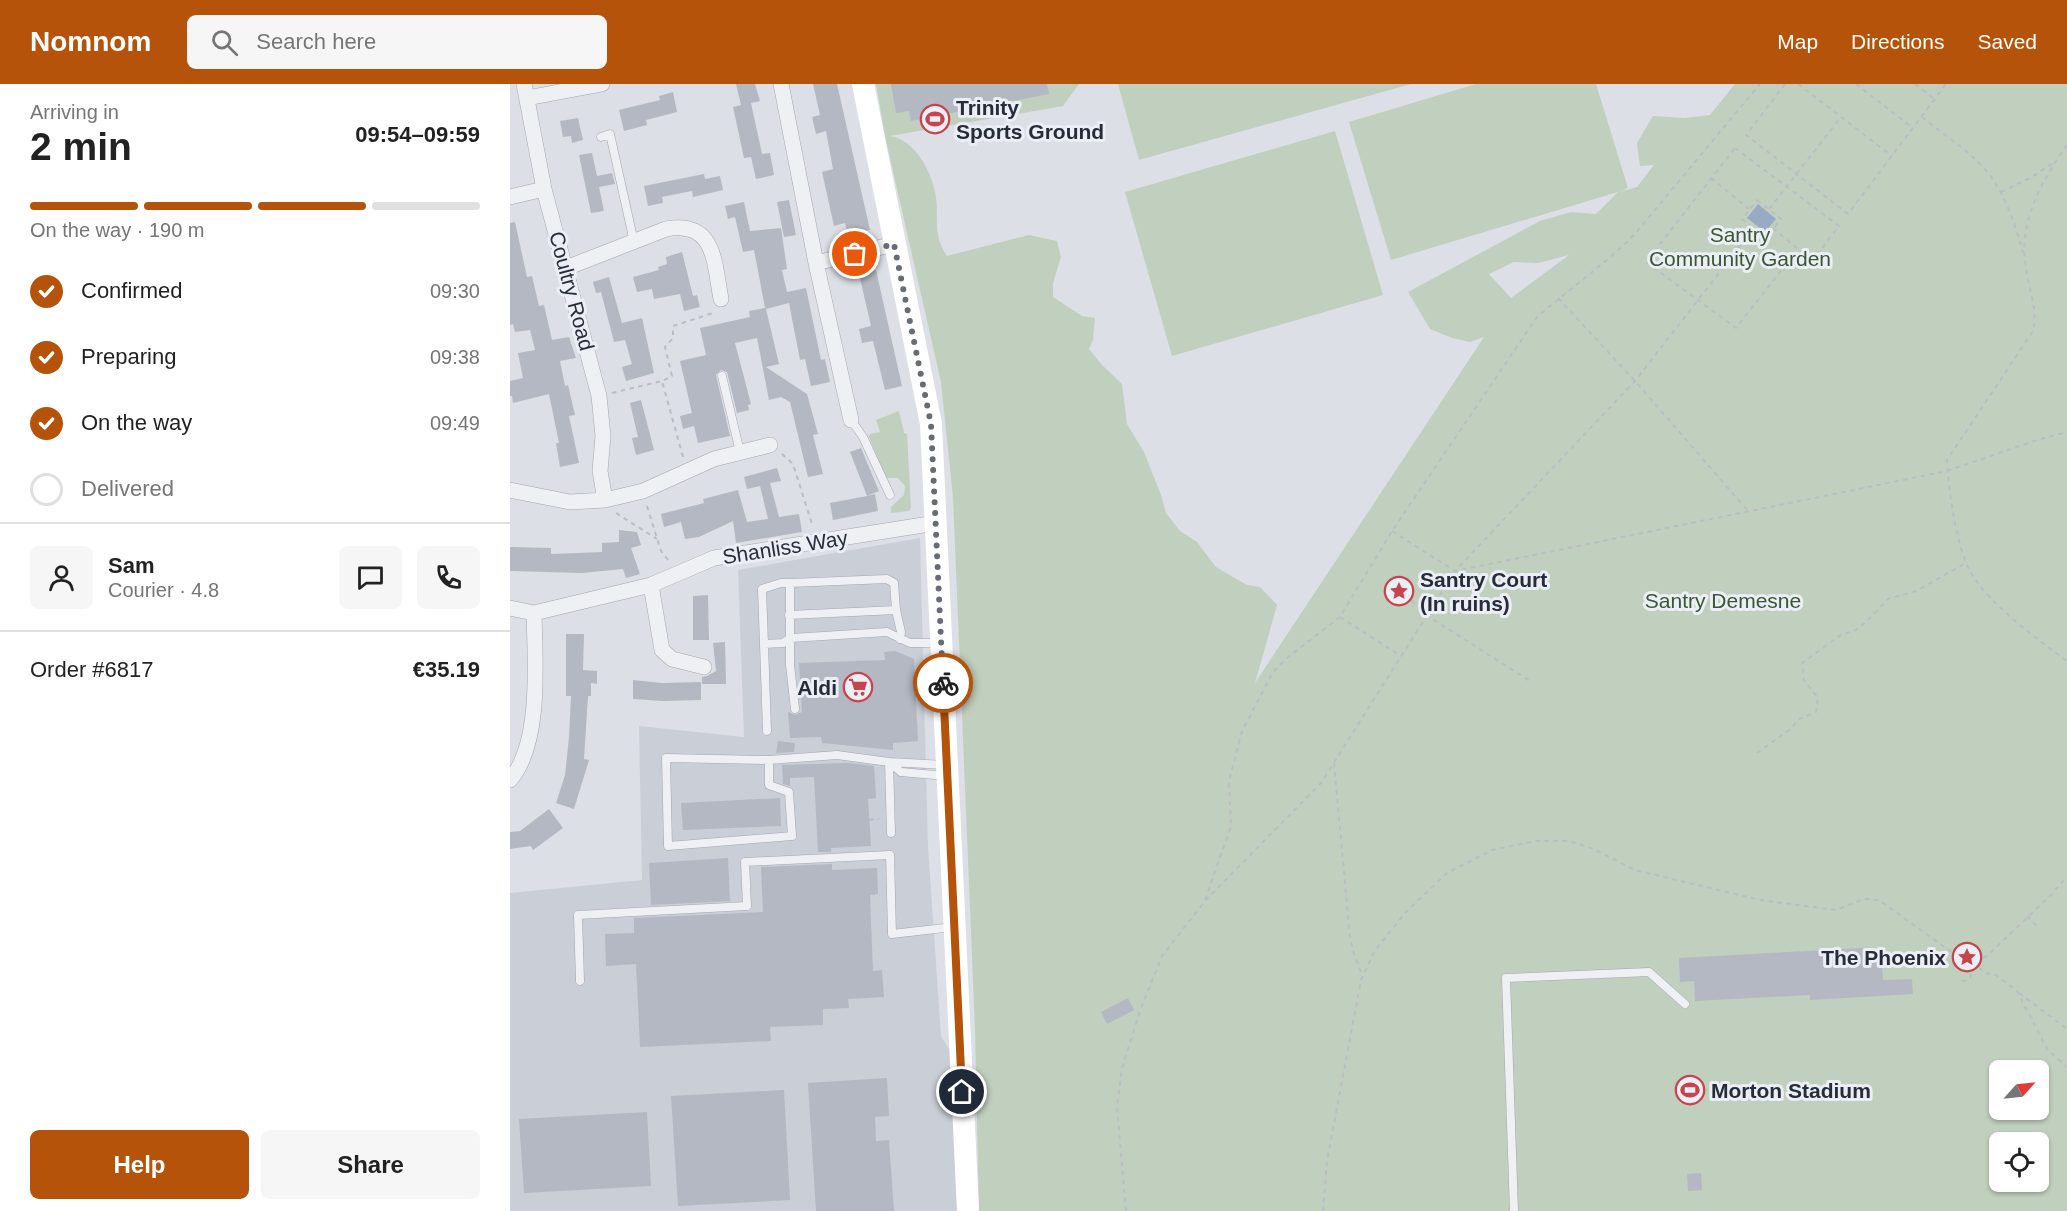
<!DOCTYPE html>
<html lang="en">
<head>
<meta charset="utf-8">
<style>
	body { margin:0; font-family:Arial,sans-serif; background:#f6f6f6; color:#222; height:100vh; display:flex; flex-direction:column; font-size:22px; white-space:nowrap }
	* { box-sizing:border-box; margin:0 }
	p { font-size:20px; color:#767676 }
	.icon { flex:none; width:33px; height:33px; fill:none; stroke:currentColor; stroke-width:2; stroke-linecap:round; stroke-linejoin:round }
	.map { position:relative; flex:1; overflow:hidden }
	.panel { display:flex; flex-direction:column; background:#fff; width:510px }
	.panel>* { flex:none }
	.needle { width:39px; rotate:63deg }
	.fabs { position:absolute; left:1479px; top:976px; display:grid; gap:12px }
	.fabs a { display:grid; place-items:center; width:60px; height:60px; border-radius:9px; background:#fff; box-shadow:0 2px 4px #0004; font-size:30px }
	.pin { position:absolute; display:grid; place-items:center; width:51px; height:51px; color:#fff; margin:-26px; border:3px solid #fff; border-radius:50%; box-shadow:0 2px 6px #0007 }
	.courier { position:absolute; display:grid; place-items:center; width:60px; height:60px; margin:-30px; border:4px solid #b45309; border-radius:50%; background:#fff; color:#222; box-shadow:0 2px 8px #0007 }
	.overview em { font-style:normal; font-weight:700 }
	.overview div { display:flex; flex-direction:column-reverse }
	.overview { display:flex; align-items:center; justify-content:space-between; height:102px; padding:0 30px }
	h1 { font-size:39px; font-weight:700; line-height:45px }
	.bar { display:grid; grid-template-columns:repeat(4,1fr); gap:9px 6px; align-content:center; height:72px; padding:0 30px }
	.bar i { height:8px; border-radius:4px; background:#e0e0e0 }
	.bar .selected { background:#b45309 }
	.bar p { grid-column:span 4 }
	.line { display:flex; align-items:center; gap:15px; padding:0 30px; border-top:2px solid #e0e0e0 }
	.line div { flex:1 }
	.round { display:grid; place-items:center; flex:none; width:63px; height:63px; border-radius:9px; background:#f6f6f6 }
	ol { padding:0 30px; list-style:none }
	li { display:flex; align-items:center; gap:18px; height:66px }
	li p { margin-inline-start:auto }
	li .icon { padding:6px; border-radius:50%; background:#b45309; color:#fff; stroke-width:4 }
	li:last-child { color:#767676 }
	li i { width:33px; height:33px; border:3px solid #e0e0e0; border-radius:50% }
	.primary-button { display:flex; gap:12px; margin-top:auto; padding:12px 30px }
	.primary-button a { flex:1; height:69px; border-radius:9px; background:#b45309; color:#fff; font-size:24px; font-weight:700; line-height:69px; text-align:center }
	.primary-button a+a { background:#f6f6f6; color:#222 }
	header { display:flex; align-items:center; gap:36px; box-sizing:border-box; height:84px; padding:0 30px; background:#b45309; color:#fff }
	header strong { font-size:28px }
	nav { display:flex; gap:33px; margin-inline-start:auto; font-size:21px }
	.search { width:420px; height:54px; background:#f6f6f6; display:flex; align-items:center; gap:15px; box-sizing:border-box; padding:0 21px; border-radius:9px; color:#767676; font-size:22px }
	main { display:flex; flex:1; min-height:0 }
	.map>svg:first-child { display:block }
	.built { fill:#caced7 }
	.green { fill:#c1cfbe; fill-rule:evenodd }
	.water { fill:#98aac5 }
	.building { fill:#b4b8c2 }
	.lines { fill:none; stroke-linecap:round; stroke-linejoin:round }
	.service-casing { stroke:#a2a6af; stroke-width:9 }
	.minor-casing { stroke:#a2a6af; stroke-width:16 }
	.path { stroke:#bbbdc4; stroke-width:2; stroke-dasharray:4.5 4.5; stroke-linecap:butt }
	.service { stroke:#eff0f4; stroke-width:8 }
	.minor { stroke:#eff0f4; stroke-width:15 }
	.secondary { stroke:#fff; stroke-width:22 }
	.done { stroke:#666b77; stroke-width:6; stroke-dasharray:0 10.8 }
	.route { stroke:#b45309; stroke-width:8 }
	.labels { text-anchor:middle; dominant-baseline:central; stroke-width:6; stroke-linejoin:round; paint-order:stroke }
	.poi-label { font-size:21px; font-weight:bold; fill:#272c3b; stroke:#ebeef4; text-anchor:start }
	.park-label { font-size:21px; fill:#385734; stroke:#ebeef4 }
	.street-label { font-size:21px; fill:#272c3b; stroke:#ebeef4 }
</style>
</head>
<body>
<header>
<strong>Nomnom</strong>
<div class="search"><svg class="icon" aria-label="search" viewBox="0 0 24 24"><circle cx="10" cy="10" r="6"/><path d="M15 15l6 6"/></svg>Search here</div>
<nav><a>Map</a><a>Directions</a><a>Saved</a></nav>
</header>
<main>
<section class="panel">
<div class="overview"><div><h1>2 min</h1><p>Arriving in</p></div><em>09:54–09:59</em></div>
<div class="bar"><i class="selected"></i><i class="selected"></i><i class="selected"></i><i></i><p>On the way · 190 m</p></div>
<ol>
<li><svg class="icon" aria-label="check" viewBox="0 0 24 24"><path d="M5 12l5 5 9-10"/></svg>Confirmed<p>09:30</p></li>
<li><svg class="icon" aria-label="check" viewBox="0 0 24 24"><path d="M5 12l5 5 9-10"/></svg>Preparing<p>09:38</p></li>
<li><svg class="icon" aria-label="check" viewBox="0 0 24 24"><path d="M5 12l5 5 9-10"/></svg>On the way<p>09:49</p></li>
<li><i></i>Delivered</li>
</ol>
<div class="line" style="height:108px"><a class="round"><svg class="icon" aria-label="person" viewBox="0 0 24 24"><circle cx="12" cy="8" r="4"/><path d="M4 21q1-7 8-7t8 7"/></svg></a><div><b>Sam</b><p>Courier · 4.8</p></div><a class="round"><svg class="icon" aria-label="chat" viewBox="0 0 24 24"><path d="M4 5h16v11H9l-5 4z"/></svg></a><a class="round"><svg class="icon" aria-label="phone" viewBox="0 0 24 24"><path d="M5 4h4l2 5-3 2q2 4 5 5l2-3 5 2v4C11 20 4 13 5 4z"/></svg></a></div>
<div class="line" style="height:78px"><div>Order #6817</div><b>€35.19</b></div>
<div class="primary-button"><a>Help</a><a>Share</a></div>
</section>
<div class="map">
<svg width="1557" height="1127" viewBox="0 0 1557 1127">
	<rect width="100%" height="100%" fill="#dcdfe6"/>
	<path class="built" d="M410 454 418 763 431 952 440 967 450 1127H0V809L132 796 129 642 234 653 228 486Z"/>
	<path class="green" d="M366 0H569L553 22 380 52C405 55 423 90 426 113 429 137 422 149 437 172L519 151 547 157 551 173 543 199V213L572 232 585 234 583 256 579 265 592 281 612 300 617 340 634 368 651 411 656 429 670 447 687 458 706 483 737 501 750 503 767 521 745 599 974 253 960 258 942 254 920 245 898 208 1030 137 1061 128 1086 130 1108 108 881 176 839 38 966 0H1086L1118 104 1109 108 1127 103 1144 81 1130 82 1127 59 1143 32 1175 34 1200 31 1225 0H1557V1127H469L465 944 443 413 431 298 375 52ZM1059 171 1001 214 979 190 1004 178 1028 179ZM1490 987H1528V1026H1490ZM1490 1059H1528V1098H1490Z
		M608 0H901L629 76Z
		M825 47 873 211 662 272 615 108Z
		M389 327 394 349 397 350 401 424 399 427 381 429V423L394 411 395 402 388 394H376L359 353 360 350 370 348 366 336Z"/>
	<path class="water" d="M1248 120 1266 135 1255 148 1237 134Z"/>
	<path class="building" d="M226 0H245L250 17 241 19 252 70 260 69 264 91 246 95 241 73 234 74 223 23 231 21Z
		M303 0H327L360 146 338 150 335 139 324 142 312 88 323 85 316 47 306 50 302 33 310 31Z
		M381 0H537L539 10 401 37 399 27 386 29Z
		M163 8 167 28 136 36 137 41 114 47 109 26 150 16 149 12Z
		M68 34 73 56 62 59 61 52 53 53 50 37Z
		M82 69 87 92 102 89 105 100 89 103 94 127 81 129 69 71Z
		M194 90 195 95 210 92 213 106 183 113 182 107 152 113 153 119 138 122 134 102Z
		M279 116 286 151 274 153 267 118Z
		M234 118 240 147 271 144 277 185 272 186 277 208 296 204 311 276 315 275 320 298 301 302 295 275 290 276 279 219 256 225 269 280 256 283 297 310 308 350 303 351 313 390 298 393 280 318 271 313 259 316 247 254 225 259 241 320 238 321 239 326 227 329 217 288 211 286 206 291 220 352 188 359 184 342 173 345 170 332 182 329 170 277 196 271 190 244 240 233 239 227 255 224 244 166 233 168 225 133 218 135 215 122Z
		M5 138 17 193 22 192 29 222 34 221 42 256 59 253 66 274 50 277 55 302 58 301 65 331 59 332 69 379 50 383 46 359H49L39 310 3 319 2 312H0V297L13 294 8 269 25 266 20 246 5 248 3 240 0 241V139Z
		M172 168 183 212 187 211 190 223 174 227 170 210 144 215 142 205 127 208 123 193 149 186 148 183 157 180 156 173Z
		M366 186 392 302 375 306 363 257 352 259 349 245 361 242 349 190Z
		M99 193 112 239 132 234 144 289 116 297 112 283 122 280 115 256 104 258 91 208 86 209 83 198Z
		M131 316 144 366 126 371 122 354 128 353 120 319Z
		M351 364 369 407 357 412 365 410 368 427 323 436 320 419 357 412 340 368Z
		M267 384 271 397 260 399 269 433 289 430 292 448 226 459 223 437 189 453 175 455 171 438 154 443 151 430 194 419 193 415 228 406 237 438 258 435 250 402 237 405 234 393Z
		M109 446 127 448 131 461 121 464 130 490 116 494 113 485 72 489 0 487V463L41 464V470L92 468V459L109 458Z
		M198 511 199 556H183V512Z
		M56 550H74L73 586 87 587V600L81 599V612H78L74 675 79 676 64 725 46 719 55 691 59 653 61 612H56Z
		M215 558 216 600H192V593L197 592 206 587 203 559Z
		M385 567 404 575 408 657 383 659V666L312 659 311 653 280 654 278 628 285 631 292 628 289 579 375 576 374 568Z
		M123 596 152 599 191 598V616L153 617 123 615Z
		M268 657 285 659 284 668 266 669Z
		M339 679 364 682 366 714 358 715 361 762 321 764V768H308L304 693 280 694V702L273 700 272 681Z
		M270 714 271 742 173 746 171 719Z
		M39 725 53 744 23 766 21 762 0 765V748L10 747Z
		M218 774 220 817 141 821 139 779Z
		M322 780V786L367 784 368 810 360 811 363 887 372 886 374 913 338 915 339 924 313 925V941L260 943 261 957 130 963 126 880 96 882 95 850 124 849V834L253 828 251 783Z
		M1353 864V873L1371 872 1373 896 1402 895 1403 910 1300 916V911L1185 917 1184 897 1170 898 1169 874Z
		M618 914 624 926 597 940 591 928Z
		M377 994 379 1032 365 1033 366 1057 379 1056 384 1127H306L298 999Z
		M274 1006 280 1116 168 1122 161 1012Z
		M137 1028 141 1102 14 1109 9 1035Z
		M1191 1089 1192 1106 1178 1107 1177 1090Z"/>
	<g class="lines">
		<g class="service-casing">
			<path id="service" d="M91 53 100 50 124 158
				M212 292 230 368
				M341 336 353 353 380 411
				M280 499 377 495 384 499 386 526
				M279 531 386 526 391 548 390 555
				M254 560 252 505 271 499H280V581L285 625
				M257 647 254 560 273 559 281 554 377 548 400 559H430
				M259 676V701L279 708 282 752 158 762 156 674 259 676 327 671 379 678 381 749
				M435 681 379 678 391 688 436 692
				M70 897 68 831 237 822 235 778 380 771 382 850 443 843
				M1004 1127 996 894 1139 888 1175 920"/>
		</g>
		<g class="minor-casing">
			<path id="minor" d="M14 0 34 105 89 312 93 352 90 387 95 416
				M271 0 306 179 341 336
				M17 14 92 0
				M0 113 34 105
				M306 179 384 160
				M56 184 156 145C206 136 204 179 211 215
				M0 406 60 418 95 416 133 407 204 375 260 361
				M141 501 152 566 162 575 194 583
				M0 524 24 529 141 501 204 474 426 439
				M0 696C32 659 25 576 24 529"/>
		</g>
		<path class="path" d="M1275 0 1236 51 1338 130 1436 0
			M1288 0 1382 72
			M1346 0 1403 44
			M1405 0 1424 15
			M1412 33C1431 49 1454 63 1471 81 1493 103 1505 139 1513 169
			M1557 61C1531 97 1508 139 1516 184 1519 206 1528 225 1523 247L1437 376C1438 405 1447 466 1461 489 1480 521 1527 555 1557 577
			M1225 64 1329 142 1306 172 1288 174 1274 183 1226 244 1136 178Z
			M1201 94 1239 125
			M1491 108 1522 93 1543 79
			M1247 116 1271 135 1256 154 1232 135Z
			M1259 125 1331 33
			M1263 144 1289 166 1293 172
			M1048 214 1125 297 1238 427
			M102 309 152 297
			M272 370 283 380 303 443
			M173 373 152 297 162 292 155 263 163 254V242L206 228
			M137 422 151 467 159 477
			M106 429 147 455
			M882 447 945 487 1125 297 1244 144
			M901 517 918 528
			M916 531 1020 597
			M830 533 891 572
			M1247 669 1282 644 1287 636 1306 628 1308 614 1294 596 1292 579 1332 550 1343 548 1356 538 1378 515 1406 507 1456 479
			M824 679 840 854 844 870 853 893
			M359 736 369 735
			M695 816 721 742 719 697 732 647 763 588 777 574 830 533 882 447 1027 233C1059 205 1094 181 1124 151L1250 0
			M1517 832 1527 842
			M1452 897 1460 895 1463 879 1477 872 1542 810 1557 792
			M1509 909 1557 945
			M616 1127 607 1023 612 984 630 927 652 872 695 817 811 699 945 487 1437 387 1527 356 1557 348
			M813 1127 817 1077 851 896 865 866 896 828 937 789 982 766 1026 757H1059L1084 765 1125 786 1250 816 1326 826 1354 815 1369 816 1447 872 1463 879 1475 889 1486 891 1507 907 1537 965 1557 983"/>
		<use href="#service" class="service"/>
		<use href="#minor" class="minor"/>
		<path class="secondary" d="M353 0 421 340 458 1127"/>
	</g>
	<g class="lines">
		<path class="done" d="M345 170 384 160 421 340 433 599"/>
		<path class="route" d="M433 599 452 1008"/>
	</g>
	<defs>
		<g id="stadium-ring" transform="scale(1.5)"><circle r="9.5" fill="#ebeef4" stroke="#c8444c" stroke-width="1.5"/><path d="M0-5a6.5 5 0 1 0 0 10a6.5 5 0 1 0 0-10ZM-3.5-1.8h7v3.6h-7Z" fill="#c8444c"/></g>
		<g id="sight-ring" transform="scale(1.5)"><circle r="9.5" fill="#ebeef4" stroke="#c8444c" stroke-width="1.5"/><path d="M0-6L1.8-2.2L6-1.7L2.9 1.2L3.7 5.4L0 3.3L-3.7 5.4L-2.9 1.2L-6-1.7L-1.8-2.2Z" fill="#c8444c"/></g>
		<g id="supermarket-ring" transform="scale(1.5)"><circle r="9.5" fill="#ebeef4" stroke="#c8444c" stroke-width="1.5"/><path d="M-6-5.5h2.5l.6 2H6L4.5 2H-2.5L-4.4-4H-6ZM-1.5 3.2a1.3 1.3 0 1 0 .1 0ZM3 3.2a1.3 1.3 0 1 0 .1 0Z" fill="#c8444c"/></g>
	</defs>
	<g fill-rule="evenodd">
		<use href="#stadium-ring" x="425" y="35"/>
		<use href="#sight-ring" x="889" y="507"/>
		<use href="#supermarket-ring" x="348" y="603"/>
		<use href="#sight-ring" x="1457" y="873"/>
		<use href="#stadium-ring" x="1180" y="1006"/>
	</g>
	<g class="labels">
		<g class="poi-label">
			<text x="446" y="23">Trinity<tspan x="446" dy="24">Sports Ground</tspan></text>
			<text x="910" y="495">Santry Court<tspan x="910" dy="24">(In ruins)</tspan></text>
			<text x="327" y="603" text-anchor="end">Aldi</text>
			<text x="1436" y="873" text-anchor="end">The Phoenix</text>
			<text x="1201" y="1006">Morton Stadium</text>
		</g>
		<g class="park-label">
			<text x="1230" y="150">Santry<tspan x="1230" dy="24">Community Garden</tspan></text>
			<text x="1213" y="516">Santry Demesne</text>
		</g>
		<g class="street-label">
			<text transform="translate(62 207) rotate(75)">Coultry Road</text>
			<text transform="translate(275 463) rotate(-9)">Shanliss Way</text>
		</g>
	</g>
</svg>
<div class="fabs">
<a><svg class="needle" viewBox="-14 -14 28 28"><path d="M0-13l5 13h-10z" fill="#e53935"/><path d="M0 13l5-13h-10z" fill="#767676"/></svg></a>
<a><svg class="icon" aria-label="locate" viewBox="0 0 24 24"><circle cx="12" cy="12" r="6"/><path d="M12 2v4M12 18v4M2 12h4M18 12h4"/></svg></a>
</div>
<div class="pin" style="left:345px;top:170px;background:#ea580c"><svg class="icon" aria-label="bag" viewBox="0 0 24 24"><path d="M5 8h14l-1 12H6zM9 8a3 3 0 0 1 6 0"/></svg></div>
<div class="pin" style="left:452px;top:1008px;background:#1f2937"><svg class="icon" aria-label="home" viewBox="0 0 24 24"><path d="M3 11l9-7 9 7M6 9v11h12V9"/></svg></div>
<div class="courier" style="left:433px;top:599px"><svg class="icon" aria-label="bike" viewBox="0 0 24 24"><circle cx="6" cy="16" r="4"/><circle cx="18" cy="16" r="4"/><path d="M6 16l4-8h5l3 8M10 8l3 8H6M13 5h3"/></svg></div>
</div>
</main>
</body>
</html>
